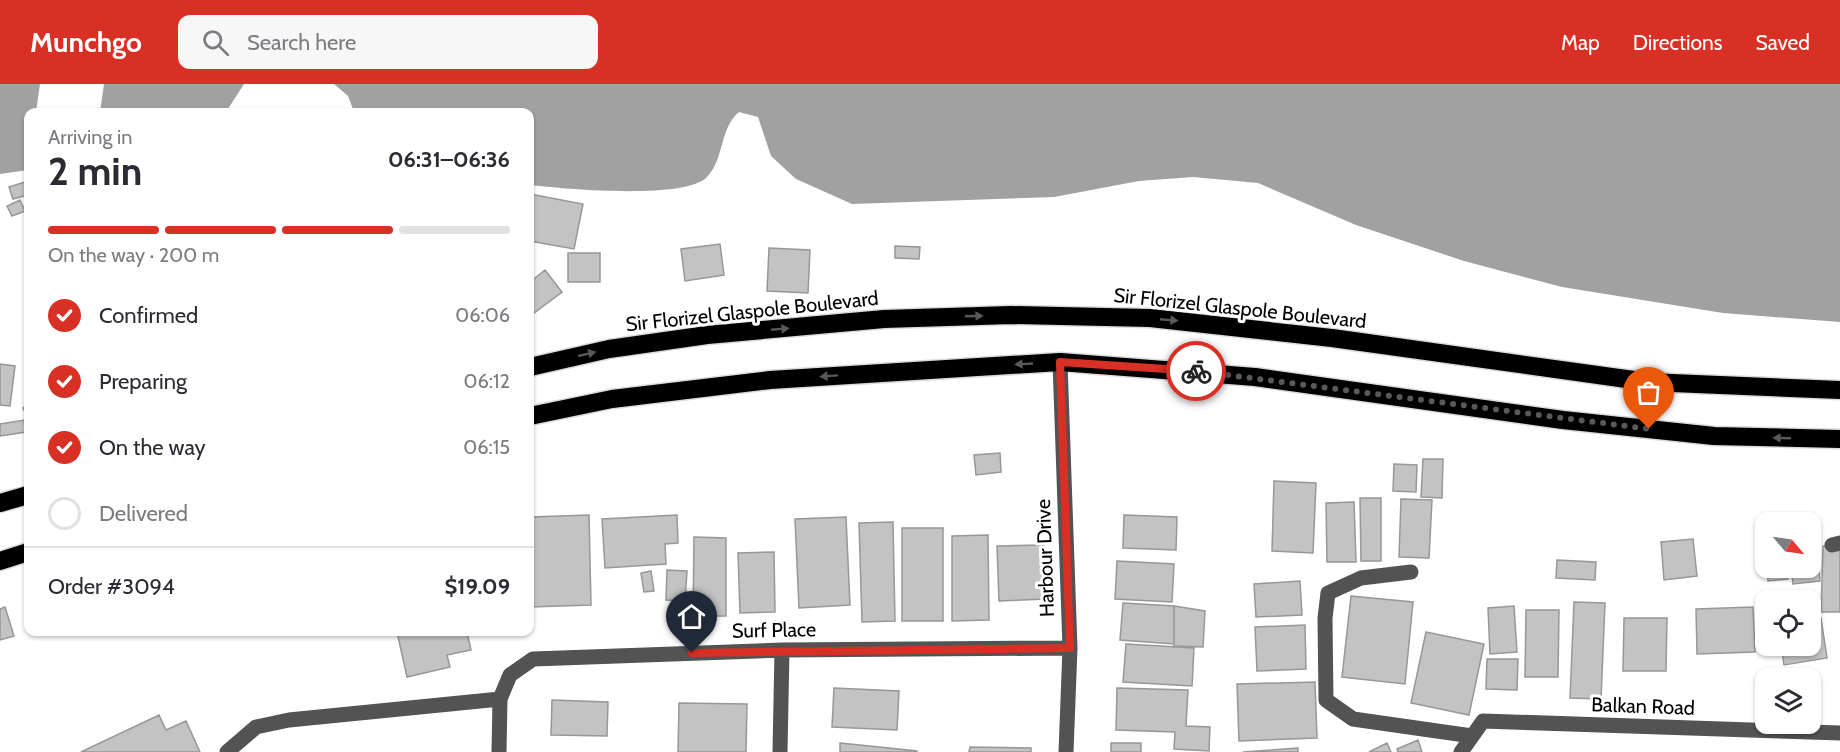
<!DOCTYPE html>
<html lang="en">
<head>
<meta charset="utf-8">
<style>
	body { margin:0; font-family:Cabin,sans-serif; background:#f7f7f7; color:#2b2b33; height:100vh; display:flex; flex-direction:column; font-size:22px; white-space:nowrap }
	* { box-sizing:border-box; margin:0 }
	p { font-size:20px; color:#7c7c81 }
	.icon { flex:none; width:33px; height:33px; fill:none; stroke:currentColor; stroke-width:2; stroke-linecap:round; stroke-linejoin:round }
	.map { position:relative; flex:1; overflow:hidden }
	.details { position:absolute; left:24px; top:24px; width:510px; height:528px; display:flex; flex-direction:column; background:#fff; border-radius:12px; box-shadow:0 2px 4px #0004 }
	.details>* { flex:none }
	.needle { width:39px; rotate:119deg }
	.tools { position:absolute; left:1755px; top:428px; display:grid; gap:12px }
	.tools a { display:grid; place-items:center; width:66px; height:66px; border-radius:12px; background:#fff; box-shadow:0 2px 4px #0004; font-size:30px }
	.pin { position:absolute; display:grid; place-items:center; width:51px; height:51px; color:#fff; margin:-62px -26px; border-radius:50% 50% 50% 0; rotate:-45deg; box-shadow:0 0 6px #0007 }
	.pin .icon { rotate:45deg }
	.courier { position:absolute; display:grid; place-items:center; width:60px; height:60px; margin:-30px; border:4px solid #d93025; border-radius:50%; background:#fff; color:#222; box-shadow:0 2px 8px #0007 }
	.summary em { font-style:normal; font-weight:700 }
	.summary div { display:flex; flex-direction:column-reverse }
	.summary { display:flex; align-items:center; justify-content:space-between; height:102px; padding:0 24px }
	h1 { font-size:39px; font-weight:700; line-height:45px }
	.bar { display:grid; grid-template-columns:repeat(4,1fr); gap:9px 6px; align-content:center; height:72px; padding:0 24px }
	.bar i { height:8px; border-radius:4px; background:#e1e1e2 }
	.bar .selected { background:#d93025 }
	.bar p { grid-column:span 4 }
	.line { display:flex; align-items:center; gap:15px; padding:0 24px; border-top:2px solid #e1e1e2 }
	.line div { flex:1 }
	ol { padding:0 24px; list-style:none }
	li { display:flex; align-items:center; gap:18px; height:66px }
	li p { margin-inline-start:auto }
	li .icon { padding:6px; border-radius:50%; background:#d93025; color:#fff; stroke-width:4 }
	li:last-child { color:#7c7c81 }
	li i { width:33px; height:33px; border:3px solid #e1e1e2; border-radius:50% }
	header { display:flex; align-items:center; gap:36px; box-sizing:border-box; height:84px; padding:0 30px; background:#d93025; color:#fff }
	header strong { font-size:28px }
	nav { display:flex; gap:33px; margin-inline-start:auto; font-size:21px }
	.search { width:420px; height:54px; background:#f7f7f7; display:flex; align-items:center; gap:15px; box-sizing:border-box; padding:0 21px; border-radius:12px; color:#7c7c81; font-size:22px }
	.map>svg:first-child { display:block }
	.water { fill:#a1a1a1 }
	.pier { fill:#fff }
	.building { fill:#c3c3c3; stroke:#979797; stroke-width:1.5 }
	.lines { fill:none; stroke-linecap:round; stroke-linejoin:round }
	.highway-casing { stroke:#dbdbdb; stroke-width:21 }
	.minor { stroke:#535353; stroke-width:15 }
	.highway { stroke:#000; stroke-width:18 }
	.oneway { fill:#595959 }
	.done { stroke:#595959; stroke-width:6; stroke-dasharray:0 10.8 }
	.route { stroke:#d93025; stroke-width:8 }
	.labels { text-anchor:middle; dominant-baseline:central; stroke-width:6; stroke-linejoin:round; paint-order:stroke }
	.street-label { font-size:20px; fill:#000; stroke:#fff }
</style>
</head>
<body>
<header>
<strong>Munchgo</strong>
<div class="search"><svg class="icon" aria-label="search" viewBox="0 0 24 24"><circle cx="10" cy="10" r="6"/><path d="M15 15l6 6"/></svg>Search here</div>
<nav><a>Map</a><a>Directions</a><a>Saved</a></nav>
</header>
<div class="map">
<svg width="1840" height="668" viewBox="0 0 1840 668">
	<rect width="100%" height="100%" fill="#fff"/>
	<path class="water" d="M0 0H244L226 28H28V86L0 90Z
		M334 0H1840V238L1723 229 1562 203 1464 177 1356 141 1258 99 1193 93 1139 97 1054 113 852 120 796 95 771 72 758 33 739 28C719 45 725 74 707 93 686 116 563 105 530 101V28H354L348 12Z"/>
	<path class="pier" d="M40 0H104L100 28H36Z"/>
	<path class="building" d="M25 98 28 111 13 115 9 103Z
		M530 110 583 120 574 165 530 157Z
		M20 116 25 127 12 132 7 122Z
		M720 160 724 191 685 197 681 165Z
		M895 162 920 163 919 175 895 174Z
		M769 164 810 166 808 209 767 207Z
		M568 169H600V198H568Z
		M545 186 562 208 530 232V198Z
		M0 280 15 282 10 322 0 321Z
		M28 320V335L23 324Z
		M24 336 26 348 0 352V340Z
		M1000 369 1001 388 976 391 974 371Z
		M1423 375H1443L1442 414 1421 413Z
		M1394 380 1417 381 1416 408 1393 407Z
		M1274 397 1316 399 1313 469 1272 467Z
		M1360 414H1381V477H1361Z
		M1401 415 1432 416 1429 474 1399 473Z
		M1354 418 1356 478H1327L1326 419Z
		M589 431 591 521 530 523V433Z
		M677 431 678 459 665 460 666 480 605 484 602 435Z
		M1124 431 1177 433 1176 466 1123 464Z
		M846 433 850 521 799 524 795 435Z
		M893 438 895 537 862 538 859 439Z
		M902 444H943V537H902Z
		M988 451 989 536 952 537V452Z
		M694 453 726 454V532H693Z
		M1693 455 1697 492 1664 496 1661 458Z
		M1044 461 1046 515 999 517 997 462Z
		M1817 462 1820 497 1793 500 1791 483H1810V463Z
		M1823 462 1840 463V528H1821Z
		M774 468 775 528 740 529 738 469Z
		M1557 476 1596 478 1595 496 1556 494Z
		M1117 477 1174 480 1172 518 1115 515Z
		M1767 483H1788V495L1768 497Z
		M667 486 687 487 685 517 666 516Z
		M651 487 654 507 644 508 641 489Z
		M1300 497 1302 531 1256 533 1254 500Z
		M1351 512 1413 518 1405 600 1342 593Z
		M1574 518 1605 519 1601 615 1570 614Z
		M1123 519 1174 522V560L1120 556Z
		M1174 522 1205 527 1203 563 1174 562Z
		M1514 522 1517 568 1490 570 1488 524Z
		M5 523 14 552 0 556V525Z
		M1753 523 1755 568 1697 570 1696 525Z
		M1526 526H1559L1558 593H1525Z
		M1624 534H1667L1666 587H1623Z
		M1821 534 1827 574 1784 581 1781 561H1810V535Z
		M1305 541 1306 585 1257 587 1255 543Z
		M397 548H467L471 566 447 571 450 583 407 593Z
		M1426 548 1484 560 1469 631 1411 619Z
		M1126 560 1194 564 1192 602 1123 598Z
		M1487 575H1518L1517 606 1486 605Z
		M1315 598 1317 654 1239 657 1237 600Z
		M834 604 899 607 897 646 832 643Z
		M1117 604 1188 606 1186 642 1210 643 1209 667 1174 665 1175 648 1116 646Z
		M552 616 608 618 607 652 551 651Z
		M679 619 747 620 746 668H678Z
		M159 631 166 646 186 637 200 668H81Z
		M1418 656 1422 668H1398L1397 665Z
		M840 659 917 667V668H840Z
		M1111 659H1141V668H1111Z
		M1387 659 1391 668H1369Z
		M970 663 1031 664V668H969Z
		M1298 664V668H1243Z"/>
	<g class="lines">
		<g class="highway-casing">
			<path id="highway" d="M530 283 609 265 707 251 884 235 1011 231 1150 234 1332 254 1648 298 1840 306
				M530 332 612 315 770 296 1060 278 1255 293 1563 336 1714 352 1840 355
				M0 419 28 411
				M0 477 28 468"/>
		</g>
		<path class="minor" d="M1060 278 1070 564 1066 668
			M1832 461 1840 459
			M1411 488 1361 494 1328 509 1325 534 1326 616 1353 635 1472 652
			M227 668 256 643 289 636 500 615
			M499 668 500 615 510 591 533 575 782 566 1070 564
			M780 668 782 566
			M1461 668 1483 637 1840 649"/>
		<use href="#highway" class="highway"/>
	</g>
	<defs><path id="oneway-solid" d="M-6-.8H1V-3.2L6.5 0L1 3.2V.8H-6Z" transform="scale(1.5)"/></defs>
	<g class="oneway">
		<use href="#oneway-solid" transform="translate(974 232) rotate(-2)"/>
		<use href="#oneway-solid" transform="translate(1169 236) rotate(5)"/>
		<use href="#oneway-solid" transform="translate(780 245) rotate(-5)"/>
		<use href="#oneway-solid" transform="translate(587 270) rotate(-13)"/>
		<use href="#oneway-solid" transform="translate(1024 280) rotate(177)"/>
		<use href="#oneway-solid" transform="translate(829 292) rotate(176)"/>
		<use href="#oneway-solid" transform="translate(1782 354) rotate(-178)"/>
	</g>
	<g class="lines">
		<path class="done" d="M1196 287 1649 345"/>
		<path class="route" d="M692 569 1070 564 1060 278 1196 287"/>
	</g>
	<g class="labels">
		<g class="street-label">
			<text transform="translate(1240 224) rotate(6)">Sir Florizel Glaspole Boulevard</text>
			<text transform="translate(752 227) rotate(-6)">Sir Florizel Glaspole Boulevard</text>
			<text transform="translate(1045 474) rotate(-92)">Harbour Drive</text>
			<text transform="translate(774 546) rotate(-1)">Surf Place</text>
			<text transform="translate(1643 622) rotate(2)">Balkan Road</text>
		</g>
	</g>
</svg>
<div class="tools">
<a><svg class="needle" viewBox="-14 -14 28 28"><path d="M0-13l5 13h-10z" fill="#e53935"/><path d="M0 13l5-13h-10z" fill="#7c7c81"/></svg></a>
<a><svg class="icon" aria-label="locate" viewBox="0 0 24 24"><circle cx="12" cy="12" r="6"/><path d="M12 2v4M12 18v4M2 12h4M18 12h4"/></svg></a>
<a><svg class="icon" aria-label="layers" viewBox="0 0 24 24"><path d="M12 4l9 5-9 5-9-5zM3 14l9 5 9-5"/></svg></a>
</div>
<div class="pin" style="left:1649px;top:345px;background:#ea580c"><svg class="icon" aria-label="bag" viewBox="0 0 24 24"><path d="M5 8h14l-1 12H6zM9 8a3 3 0 0 1 6 0"/></svg></div>
<div class="pin" style="left:692px;top:569px;background:#1f2937"><svg class="icon" aria-label="home" viewBox="0 0 24 24"><path d="M3 11l9-7 9 7M6 9v11h12V9"/></svg></div>
<div class="courier" style="left:1196px;top:287px"><svg class="icon" aria-label="bike" viewBox="0 0 24 24"><circle cx="6" cy="16" r="4"/><circle cx="18" cy="16" r="4"/><path d="M6 16l4-8h5l3 8M10 8l3 8H6M13 5h3"/></svg></div>
<section class="details">
<div class="summary"><div><h1>2 min</h1><p>Arriving in</p></div><em>06:31–06:36</em></div>
<div class="bar"><i class="selected"></i><i class="selected"></i><i class="selected"></i><i></i><p>On the way · 200 m</p></div>
<ol>
<li><svg class="icon" aria-label="check" viewBox="0 0 24 24"><path d="M5 12l5 5 9-10"/></svg>Confirmed<p>06:06</p></li>
<li><svg class="icon" aria-label="check" viewBox="0 0 24 24"><path d="M5 12l5 5 9-10"/></svg>Preparing<p>06:12</p></li>
<li><svg class="icon" aria-label="check" viewBox="0 0 24 24"><path d="M5 12l5 5 9-10"/></svg>On the way<p>06:15</p></li>
<li><i></i>Delivered</li>
</ol>
<div class="line" style="height:78px"><div>Order #3094</div><b>$19.09</b></div>
</section>
</div>
</body>
</html>
